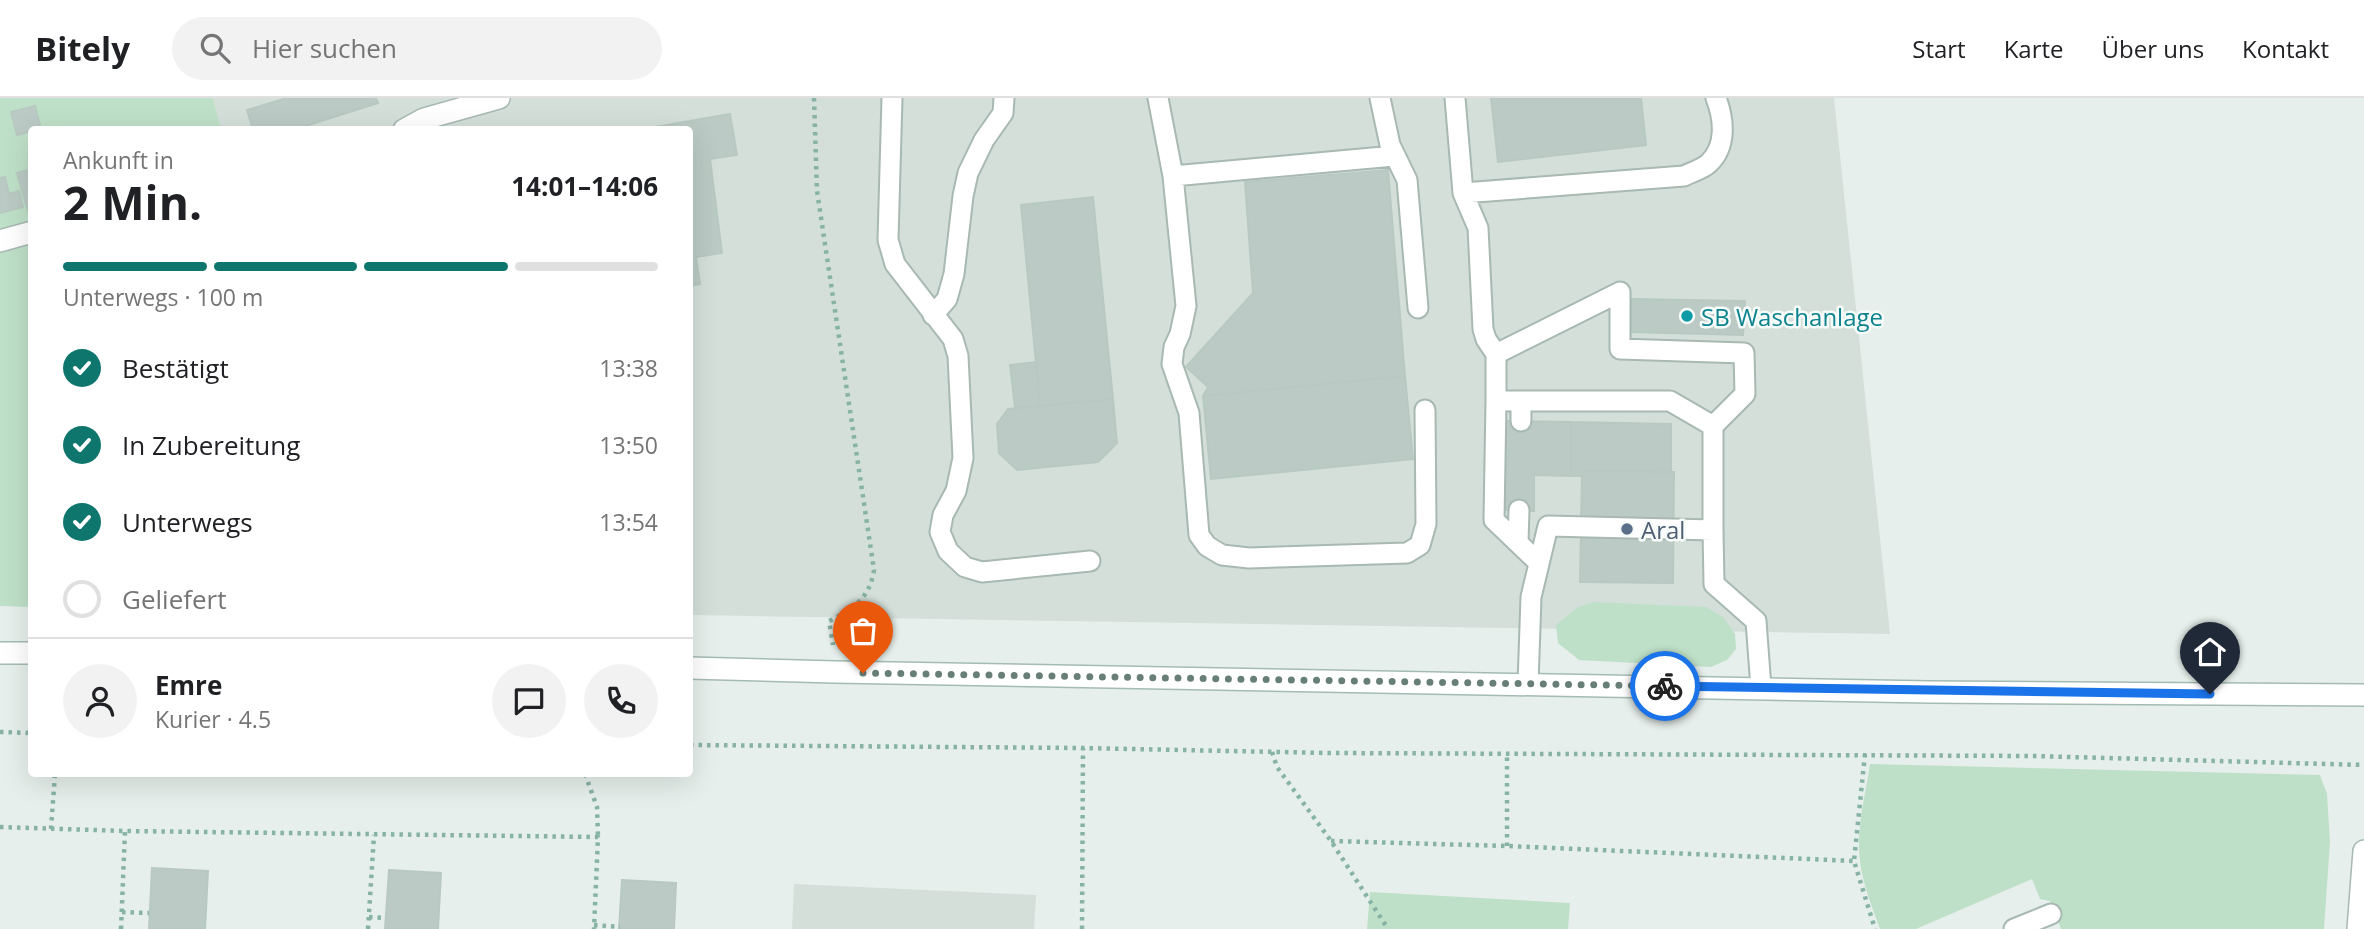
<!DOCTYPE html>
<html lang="de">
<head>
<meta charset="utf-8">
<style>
	body { margin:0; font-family:"Open Sans",sans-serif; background:#f2f2f2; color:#202124; height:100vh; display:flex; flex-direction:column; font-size:26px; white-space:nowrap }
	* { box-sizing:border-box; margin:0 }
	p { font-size:23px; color:#757577 }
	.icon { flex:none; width:38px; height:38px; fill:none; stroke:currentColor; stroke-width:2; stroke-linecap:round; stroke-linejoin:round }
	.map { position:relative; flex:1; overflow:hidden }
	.drawer { position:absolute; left:28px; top:28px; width:665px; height:651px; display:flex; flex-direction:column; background:#fff; border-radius:7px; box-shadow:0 7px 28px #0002 }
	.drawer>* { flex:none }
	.pin { position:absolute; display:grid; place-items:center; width:60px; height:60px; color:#fff; margin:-72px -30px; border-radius:50% 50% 50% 0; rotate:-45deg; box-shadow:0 0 7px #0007 }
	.pin .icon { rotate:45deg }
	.courier { position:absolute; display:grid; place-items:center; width:70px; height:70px; margin:-35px; border:5px solid #1a73e8; border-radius:50%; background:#fff; color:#222; box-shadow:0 2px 9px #0007 }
	.headline em { font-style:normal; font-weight:700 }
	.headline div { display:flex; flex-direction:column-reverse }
	.headline { display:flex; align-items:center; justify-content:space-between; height:119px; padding:0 35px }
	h1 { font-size:46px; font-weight:700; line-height:52px }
	.bar { display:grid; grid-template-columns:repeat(4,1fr); gap:10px 7px; align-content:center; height:84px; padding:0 35px }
	.bar i { height:9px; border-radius:5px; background:#e0e0e0 }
	.bar .selected { background:#0f766e }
	.bar p { grid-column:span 4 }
	.line { display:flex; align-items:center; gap:18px; padding:0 35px; border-top:2px solid #e0e0e0 }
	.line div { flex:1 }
	.round { display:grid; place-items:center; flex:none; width:74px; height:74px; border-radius:37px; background:#f2f2f2 }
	ol { padding:0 35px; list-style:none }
	li { display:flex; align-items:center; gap:21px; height:77px }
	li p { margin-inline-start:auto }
	li .icon { padding:7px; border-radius:50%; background:#0f766e; color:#fff; stroke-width:4 }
	li:last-child { color:#757577 }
	li i { width:38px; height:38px; border:4px solid #e0e0e0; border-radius:50% }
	header { display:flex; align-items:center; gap:42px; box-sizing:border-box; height:98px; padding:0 35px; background:#fff; border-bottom:2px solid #e0e0e0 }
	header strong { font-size:33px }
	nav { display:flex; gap:38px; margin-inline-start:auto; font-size:24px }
	.search { width:490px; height:63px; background:#f2f2f2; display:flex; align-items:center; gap:18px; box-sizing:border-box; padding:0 24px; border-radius:38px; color:#757577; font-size:26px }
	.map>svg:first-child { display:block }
	.built { fill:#d4dfda }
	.green { fill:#bfe0c8 }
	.building { fill:#bbcac4; stroke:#b8c9c2; stroke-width:2 }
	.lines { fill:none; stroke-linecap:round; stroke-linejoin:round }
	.lane-casing { stroke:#a8b8b2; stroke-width:23 }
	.street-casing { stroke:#a8b8b2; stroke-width:24 }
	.secondary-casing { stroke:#a4bbb3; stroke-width:24 }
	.path { stroke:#86b3a5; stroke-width:4.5; stroke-dasharray:3.5 5; stroke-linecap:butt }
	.lane { stroke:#fff; stroke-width:19 }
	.street { stroke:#fff; stroke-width:21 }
	.secondary { stroke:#fff; stroke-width:21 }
	.done { stroke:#687f78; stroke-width:7; stroke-dasharray:0 12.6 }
	.route { stroke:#1a73e8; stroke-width:9 }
	.culture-dot { fill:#0f9aa8; stroke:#f7fbf9; stroke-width:2.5 }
	.service-dot { fill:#5c6f8a; stroke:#f7fbf9; stroke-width:2.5 }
	.labels { text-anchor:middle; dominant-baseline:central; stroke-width:5; stroke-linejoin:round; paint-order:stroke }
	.culture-label { font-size:24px; fill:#0d838f; stroke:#f7fbf9; text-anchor:start }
	.service-label { font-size:24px; fill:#4e5e75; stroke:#f7fbf9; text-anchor:start }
</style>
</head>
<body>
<header>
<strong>Bitely</strong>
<div class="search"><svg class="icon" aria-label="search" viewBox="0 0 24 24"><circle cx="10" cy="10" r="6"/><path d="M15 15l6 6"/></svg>Hier suchen</div>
<nav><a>Start</a><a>Karte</a><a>Über uns</a><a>Kontakt</a></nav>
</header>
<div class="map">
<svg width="2364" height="831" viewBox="0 0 2364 831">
	<rect width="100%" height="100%" fill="#e6efeb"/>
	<path class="built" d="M213 0H1834L1890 536 690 517V32L221 31Z
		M794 786 1036 797 1034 831H792Z"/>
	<path class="green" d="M0 0H213L221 31 32 32 31 509 0 508Z
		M1593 504 1706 509 1723 519 1735 536 1736 551 1727 562 1711 569 1579 562 1558 545 1556 527 1578 509Z
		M1870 666 2320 677 2327 696 2330 744 2324 831H2061L2050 803 2040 801 2032 781 1916 831H1880C1871 806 1860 779 1859 752 1858 723 1866 694 1870 666Z
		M1370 794 1570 805 1568 831H1367Z"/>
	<path class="building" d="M287 0H376L378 5 293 32H253L247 12Z
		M1491 0H1641L1646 47 1498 64Z
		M35 8 41 31 17 37 11 14Z
		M730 16 737 57 710 61 722 155 696 159 700 186 690 188V32H638Z
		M32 71V112L28 113 17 75Z
		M1388 72 1405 278 1203 298 1208 289 1186 269 1253 195 1245 84Z
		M5 79 9 96 19 93 23 109 0 115V80Z
		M1093 99 1113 301 1040 308 1021 107Z
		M1631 201 1745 203 1743 237 1631 234Z
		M1036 264 1040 308 1015 310 1010 267Z
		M1405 278 1413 361 1211 381 1203 298Z
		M1113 301 1117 345 1098 364 1017 372 999 355 997 326 1008 311Z
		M1506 323 1571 324V378L1534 377V413L1504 412Z
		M1571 324 1671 326V374L1582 373 1581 378H1571Z
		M1582 373 1674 374 1673 485 1580 484Z
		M152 770 208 773 205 831H149Z
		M389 772 441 775 438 831H385Z
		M622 782 676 785 674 831H619Z"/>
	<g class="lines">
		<g class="lane-casing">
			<path id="lane" d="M892 0 888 142 895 166 953 241 958 258 963 360 956 393 943 417 940 434 948 453 965 469 982 474 1090 463
				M1158 0 1173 78 1186 208 1180 236 1174 249 1172 266 1189 315 1199 437 1207 448 1222 457 1249 460 1407 455 1420 447 1426 426 1425 312
				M1380 0 1390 47 1407 82 1418 210
				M1455 0 1463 95 1478 130 1483 231 1486 241 1496 256
				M1173 78 1394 58
				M1463 95 1684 78C1692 74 1703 71 1709 65 1727 48 1724 21 1716 0
				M933 217 947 201 954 176 963 98 968 75 984 42 1003 15 1004 0
				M1496 303V256L1620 194V251L1744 255 1745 296 1713 328
				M1521 323V303
				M1518 444 1519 412
				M1539 465 1494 422 1496 303H1670L1713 328V432
				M1528 586 1531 499 1548 428 1713 432 1714 486 1756 523 1761 590
				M2014 831 2051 816"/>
		</g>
		<g class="street-casing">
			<path id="street" d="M404 32 424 21 499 0
				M0 143 32 134
				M2358 831 2364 753"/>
		</g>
		<g class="secondary-casing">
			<path id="secondary" d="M0 555H32
				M690 570 835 574 1929 594 2364 597"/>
		</g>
		<path class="path" d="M814 0 817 93 874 472C870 500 853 511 829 523L833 547
			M0 634 32 635
			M690 647 1083 650 1328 655 2034 658 2364 667
			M1272 654 1277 669 1331 743 1388 831
			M1865 656 1854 763 1875 831
			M585 676 597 709 598 739
			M0 729 125 733 598 739 594 831
			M51 731 55 676
			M1331 743 1507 748 1854 763
			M1507 748V656
			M122 814 149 815
			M369 819 385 820
			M594 827 620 829
			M121 831 125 733
			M368 831 374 737
			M1082 831 1083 650"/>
		<use href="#lane" class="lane"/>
		<use href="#street" class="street"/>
		<use href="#secondary" class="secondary"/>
	</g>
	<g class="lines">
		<path class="done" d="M863 575 1665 588"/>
		<path class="route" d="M1665 588 2210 596"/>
	</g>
	<circle class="culture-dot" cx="1687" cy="218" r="7"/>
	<circle class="service-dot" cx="1627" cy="431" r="7"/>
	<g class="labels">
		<g class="culture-label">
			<text x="1701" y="218">SB Waschanlage</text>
		</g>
		<g class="service-label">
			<text x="1641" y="431">Aral</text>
		</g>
	</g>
</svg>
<div class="pin" style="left:863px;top:575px;background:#ea580c"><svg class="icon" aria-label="bag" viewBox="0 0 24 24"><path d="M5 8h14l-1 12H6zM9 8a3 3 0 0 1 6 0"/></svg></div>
<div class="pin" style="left:2210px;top:596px;background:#1f2937"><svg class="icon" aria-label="home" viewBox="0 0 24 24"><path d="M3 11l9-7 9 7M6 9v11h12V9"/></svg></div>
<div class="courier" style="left:1665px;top:588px"><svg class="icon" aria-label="bike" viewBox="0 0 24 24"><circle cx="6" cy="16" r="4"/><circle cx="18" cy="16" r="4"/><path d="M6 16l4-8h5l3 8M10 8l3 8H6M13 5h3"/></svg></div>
<section class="drawer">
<div class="headline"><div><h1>2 Min.</h1><p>Ankunft in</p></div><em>14:01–14:06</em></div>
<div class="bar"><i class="selected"></i><i class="selected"></i><i class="selected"></i><i></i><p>Unterwegs · 100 m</p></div>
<ol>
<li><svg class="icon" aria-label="check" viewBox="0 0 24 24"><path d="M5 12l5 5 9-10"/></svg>Bestätigt<p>13:38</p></li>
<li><svg class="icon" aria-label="check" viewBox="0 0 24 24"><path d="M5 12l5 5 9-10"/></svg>In Zubereitung<p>13:50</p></li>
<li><svg class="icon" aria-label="check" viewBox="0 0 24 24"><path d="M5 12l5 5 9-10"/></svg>Unterwegs<p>13:54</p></li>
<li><i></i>Geliefert</li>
</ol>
<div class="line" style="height:126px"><a class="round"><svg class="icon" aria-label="person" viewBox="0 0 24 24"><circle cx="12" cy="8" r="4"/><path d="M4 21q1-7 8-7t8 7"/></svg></a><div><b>Emre</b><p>Kurier · 4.5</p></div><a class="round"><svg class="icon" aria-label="chat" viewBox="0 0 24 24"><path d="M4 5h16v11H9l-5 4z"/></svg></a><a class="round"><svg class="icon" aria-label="phone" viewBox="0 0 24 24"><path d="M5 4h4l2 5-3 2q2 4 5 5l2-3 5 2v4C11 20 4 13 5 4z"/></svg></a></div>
</section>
</div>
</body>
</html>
